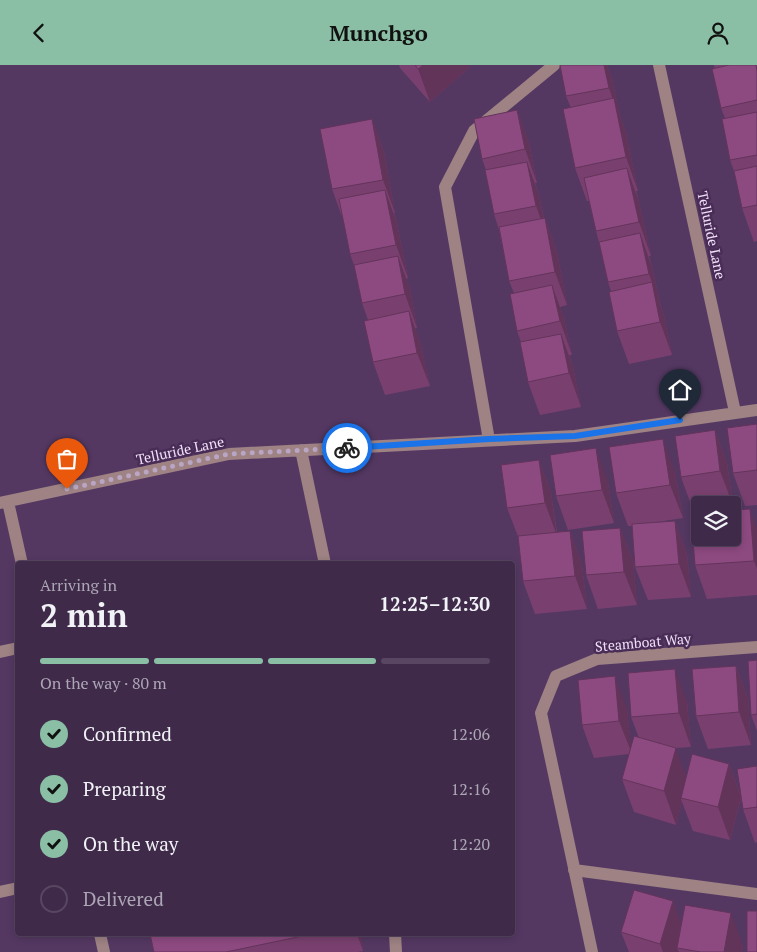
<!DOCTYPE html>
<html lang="en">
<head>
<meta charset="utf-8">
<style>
	body { margin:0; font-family:"PT Serif",serif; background:#4a3654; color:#f1f3f6; height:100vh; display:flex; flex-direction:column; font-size:19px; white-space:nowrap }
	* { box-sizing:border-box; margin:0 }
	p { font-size:16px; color:#ada7b5 }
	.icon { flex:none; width:28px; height:28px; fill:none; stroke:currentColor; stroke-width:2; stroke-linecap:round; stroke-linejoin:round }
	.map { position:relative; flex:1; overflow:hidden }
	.details { position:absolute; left:15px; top:496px; width:500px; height:375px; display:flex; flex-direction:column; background:#3f2a4a; border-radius:5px; box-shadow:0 2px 8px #0003,0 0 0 1px #584662 }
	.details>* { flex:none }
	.tools { position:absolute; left:691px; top:431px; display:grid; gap:10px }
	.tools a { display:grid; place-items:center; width:50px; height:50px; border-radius:5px; background:#3f2a4a; box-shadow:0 2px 8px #0003,0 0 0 1px #584662; font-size:25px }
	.pin { position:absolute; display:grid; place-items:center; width:42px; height:42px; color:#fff; margin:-51px -21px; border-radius:50% 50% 50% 0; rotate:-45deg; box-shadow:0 0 5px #0007 }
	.pin .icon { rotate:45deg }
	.courier { position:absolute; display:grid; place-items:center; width:50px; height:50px; margin:-25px; border:4px solid #1a73e8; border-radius:50%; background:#fff; color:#222; box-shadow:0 1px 6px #0007 }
	.head em { font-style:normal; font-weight:800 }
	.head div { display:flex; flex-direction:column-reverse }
	.head { display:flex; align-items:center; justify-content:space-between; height:85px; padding:0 25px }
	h1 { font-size:32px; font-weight:800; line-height:38px }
	.bar { display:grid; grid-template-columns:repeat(4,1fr); gap:8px 5px; align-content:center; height:60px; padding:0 25px }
	.bar i { height:6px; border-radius:4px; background:#584662 }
	.bar .on { background:#8abfa5 }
	.bar p { grid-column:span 4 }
	ol { padding:0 25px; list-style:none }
	li { display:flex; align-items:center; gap:15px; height:55px }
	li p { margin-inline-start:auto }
	li .icon { padding:5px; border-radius:50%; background:#8abfa5; color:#111; stroke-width:4 }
	li:last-child { color:#ada7b5 }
	li i { width:28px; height:28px; border:2px solid #584662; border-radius:50% }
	header { display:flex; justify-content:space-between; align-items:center; height:65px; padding:0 25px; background:#8abfa5; color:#111; font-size:22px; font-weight:800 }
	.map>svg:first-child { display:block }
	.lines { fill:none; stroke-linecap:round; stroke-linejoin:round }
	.minor { stroke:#9e8284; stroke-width:12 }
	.wall { fill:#79406f }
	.shaded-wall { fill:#63345a }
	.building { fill:#8d4a81; stroke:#63345a }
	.done { stroke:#b9a5c4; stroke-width:5; stroke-dasharray:0 9 }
	.route { stroke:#1a73e8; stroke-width:6 }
	.labels { text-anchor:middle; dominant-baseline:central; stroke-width:5; stroke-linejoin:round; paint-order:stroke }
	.street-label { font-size:14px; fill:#f0dff9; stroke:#492d56 }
</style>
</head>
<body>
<header><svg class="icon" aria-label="back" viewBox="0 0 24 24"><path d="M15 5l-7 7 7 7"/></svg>Munchgo<svg class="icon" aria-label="person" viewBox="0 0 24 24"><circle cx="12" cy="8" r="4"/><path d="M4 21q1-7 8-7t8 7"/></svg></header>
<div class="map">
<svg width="757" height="887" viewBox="0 0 757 887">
	<rect width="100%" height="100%" fill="#543862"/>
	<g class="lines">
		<path class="minor" d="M659 0 735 347
			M489 375 445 122 474 66 554 0
			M301 385 325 499
			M8 437 22 499
			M0 438 229 389 575 371 757 345
			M0 587 18 583
			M574 805 757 829
			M0 827 18 823
			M100 869 104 887
			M395 869 396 887
			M592 887 541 648 556 611 597 594 757 582"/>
	</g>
	<path class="wall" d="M399 0H470V2L430 37 400 3Z
		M560 0H607L612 14 620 51 626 67 638 126H636L639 137 651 191H649L652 202 661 242 664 251 672 290 629 299 617 266 611 226 608 217 599 177 596 166 589 136H587L575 103 571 43 566 31Z
		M714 0H757V176L754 177 742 143 734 106 730 95 725 53 721 43Z
		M517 45 529 78 537 118H535L539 130 544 153H545L557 187 567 240 560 242 564 253 572 290H569L573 302 581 342 540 350 528 317 521 277 517 266 514 228 509 216 499 165 494 149 486 105 482 94Z
		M372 54 384 87 395 148H394L397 158 408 213 406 214 410 224 417 263H415L421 280 430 321 385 330 373 297 368 255 362 238 354 200 350 189 344 157 332 124Z
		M757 359V440L745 441 733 408Z
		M715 365 727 398 733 440H700V444L693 445 681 412Z
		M539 395 551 428 557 467 570 466 582 499 587 544 535 549 523 516 519 474 507 443Z
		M675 407 683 453 657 457 675 456 687 489 691 532 648 535 635 502 632 461H628L616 428Z
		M608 417 614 458 568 465 556 431Z
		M620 463 633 496 637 540 598 544 586 510Z
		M757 463V530L707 534 695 500Z
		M757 595V666L751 650Z
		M736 601 748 634 751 680 708 684 696 651Z
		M687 637 691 682 674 683 686 712 729 699 741 731 757 701V777L755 778 743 744 741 733 730 775 693 766 682 737 676 760 634 747 622 714 629 689 594 693 582 660 627 644 631 683 639 673 631 652Z
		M673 836 681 860 743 881 742 887H629L621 867Z
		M150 869H360L363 886 357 887H154Z"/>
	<path class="shaded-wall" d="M423 0H470V2L430 37 418 4Z
		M604 0H607L612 14 620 51 626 67 638 126 626 92 614 38 609 23Z
		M517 45 529 78 537 118 525 84Z
		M372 54 384 87 395 148 383 115Z
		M527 97 539 130 548 174 536 141Z
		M627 103 639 137 651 191 639 157Z
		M385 125 397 158 408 213 396 180Z
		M545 153 557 187 567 240 555 207Z
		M640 168 652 202 661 242 649 209Z
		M398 191 410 224 417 263 405 229Z
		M652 217 664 251 672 290 660 257Z
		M552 220 564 253 572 290 560 256Z
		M409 246 421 280 430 321 417 288Z
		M561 269 573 302 581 342 569 308Z
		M715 365 727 398 733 440 720 406Z
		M663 374 675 407 683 453 670 420Z
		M596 383 608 417 614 458 602 425Z
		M539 395 551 428 557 471 545 438Z
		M750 444 757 463V504L754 496Z
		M675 456 687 489 691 532 679 499Z
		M620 463 633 496 637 540 624 507Z
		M570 466 582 499 587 544 575 511Z
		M736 601 748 634 751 680 739 647Z
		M675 604 687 637 691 682 679 648Z
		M615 611 627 644 632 689 619 656Z
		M676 683 688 717 681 733 682 737 676 760 664 726Z
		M729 699 741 732 730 775 718 742Z
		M673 836 685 870 677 883 679 887H663L660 879Z
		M731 848 743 881 742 887H724Z
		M357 869H360L363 886Z"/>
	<path class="building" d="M415 0H423L418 4Z
		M560 0H604L609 23 566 31Z
		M729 0H756L757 6V35L721 43 712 4Z
		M614 33 626 92 575 103 563 44Z
		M517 45 525 84 482 94 474 54Z
		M757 47V90L730 95 722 54Z
		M372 54 383 115 332 124 320 64Z
		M527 97 536 141 494 149 485 105Z
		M757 101V140L742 143 734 106Z
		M627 103 639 157 596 166 584 113Z
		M385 125 396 180 350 189 339 134Z
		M545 153 555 207 509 216 499 162Z
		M640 168 649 209 608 217 599 177Z
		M398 191 405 229 362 238 354 200Z
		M652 217 660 257 617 266 609 227Z
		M552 220 560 256 517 266 510 229Z
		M409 246 417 288 373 297 364 256Z
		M561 269 569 308 528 317 520 277Z
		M757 359V405L733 408 727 363Z
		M715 365 720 406 681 412 675 371Z
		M663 374 670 420 616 428 609 382Z
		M596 383 602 425 556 431 550 390Z
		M539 395 545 438 507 443 501 400Z
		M750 444 754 496 695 500 691 449 700 448V472H732V445Z
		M675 456 679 499 635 502 632 459Z
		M620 463 624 507 586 510 582 466Z
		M570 466 575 511 523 516 518 471Z
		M757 595V649L751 650 748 596Z
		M736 601 739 647 696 651 692 604Z
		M675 604 679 648 631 652 628 608Z
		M615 611 619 656 582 660 578 615Z
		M634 671 676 683 664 726 622 714Z
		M692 689 729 699 718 742 681 733Z
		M757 701V742L743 744 737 704Z
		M634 825 673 836 660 879 621 867Z
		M685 840 731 848 724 887H701L677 883Z
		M747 846H757V887H747Z
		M150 869H312L226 887H154Z"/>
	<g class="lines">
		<path class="done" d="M67 424 229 389 347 383"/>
		<path class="route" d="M347 383 489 374 575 371 680 355"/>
	</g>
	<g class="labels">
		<g class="street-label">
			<text transform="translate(712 170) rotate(78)">Telluride Lane</text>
			<text transform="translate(180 385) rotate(-12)">Telluride Lane</text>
			<text transform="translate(643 577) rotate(-5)">Steamboat Way</text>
		</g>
	</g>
</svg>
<div class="tools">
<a><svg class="icon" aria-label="layers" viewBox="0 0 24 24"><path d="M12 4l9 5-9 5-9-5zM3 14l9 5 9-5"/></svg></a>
</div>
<div class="pin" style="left:67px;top:424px;background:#ea580c"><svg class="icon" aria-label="bag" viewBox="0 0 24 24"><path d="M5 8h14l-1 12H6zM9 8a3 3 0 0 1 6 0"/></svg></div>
<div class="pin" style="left:680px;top:355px;background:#1f2937"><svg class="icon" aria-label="home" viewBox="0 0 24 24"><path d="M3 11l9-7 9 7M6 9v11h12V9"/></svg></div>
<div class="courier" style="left:347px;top:383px"><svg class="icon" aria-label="bike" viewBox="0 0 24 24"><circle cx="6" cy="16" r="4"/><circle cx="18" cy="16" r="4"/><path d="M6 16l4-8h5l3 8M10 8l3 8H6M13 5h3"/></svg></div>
<section class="details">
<div class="head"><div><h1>2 min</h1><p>Arriving in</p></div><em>12:25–12:30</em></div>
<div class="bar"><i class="on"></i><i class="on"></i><i class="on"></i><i></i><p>On the way · 80 m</p></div>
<ol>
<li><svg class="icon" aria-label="check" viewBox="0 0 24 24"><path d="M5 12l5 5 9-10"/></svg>Confirmed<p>12:06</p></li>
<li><svg class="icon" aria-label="check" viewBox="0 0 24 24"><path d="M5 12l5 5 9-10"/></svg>Preparing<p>12:16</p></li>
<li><svg class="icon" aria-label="check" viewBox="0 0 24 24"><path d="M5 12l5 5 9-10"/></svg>On the way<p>12:20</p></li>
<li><i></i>Delivered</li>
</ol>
</section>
</div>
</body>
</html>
